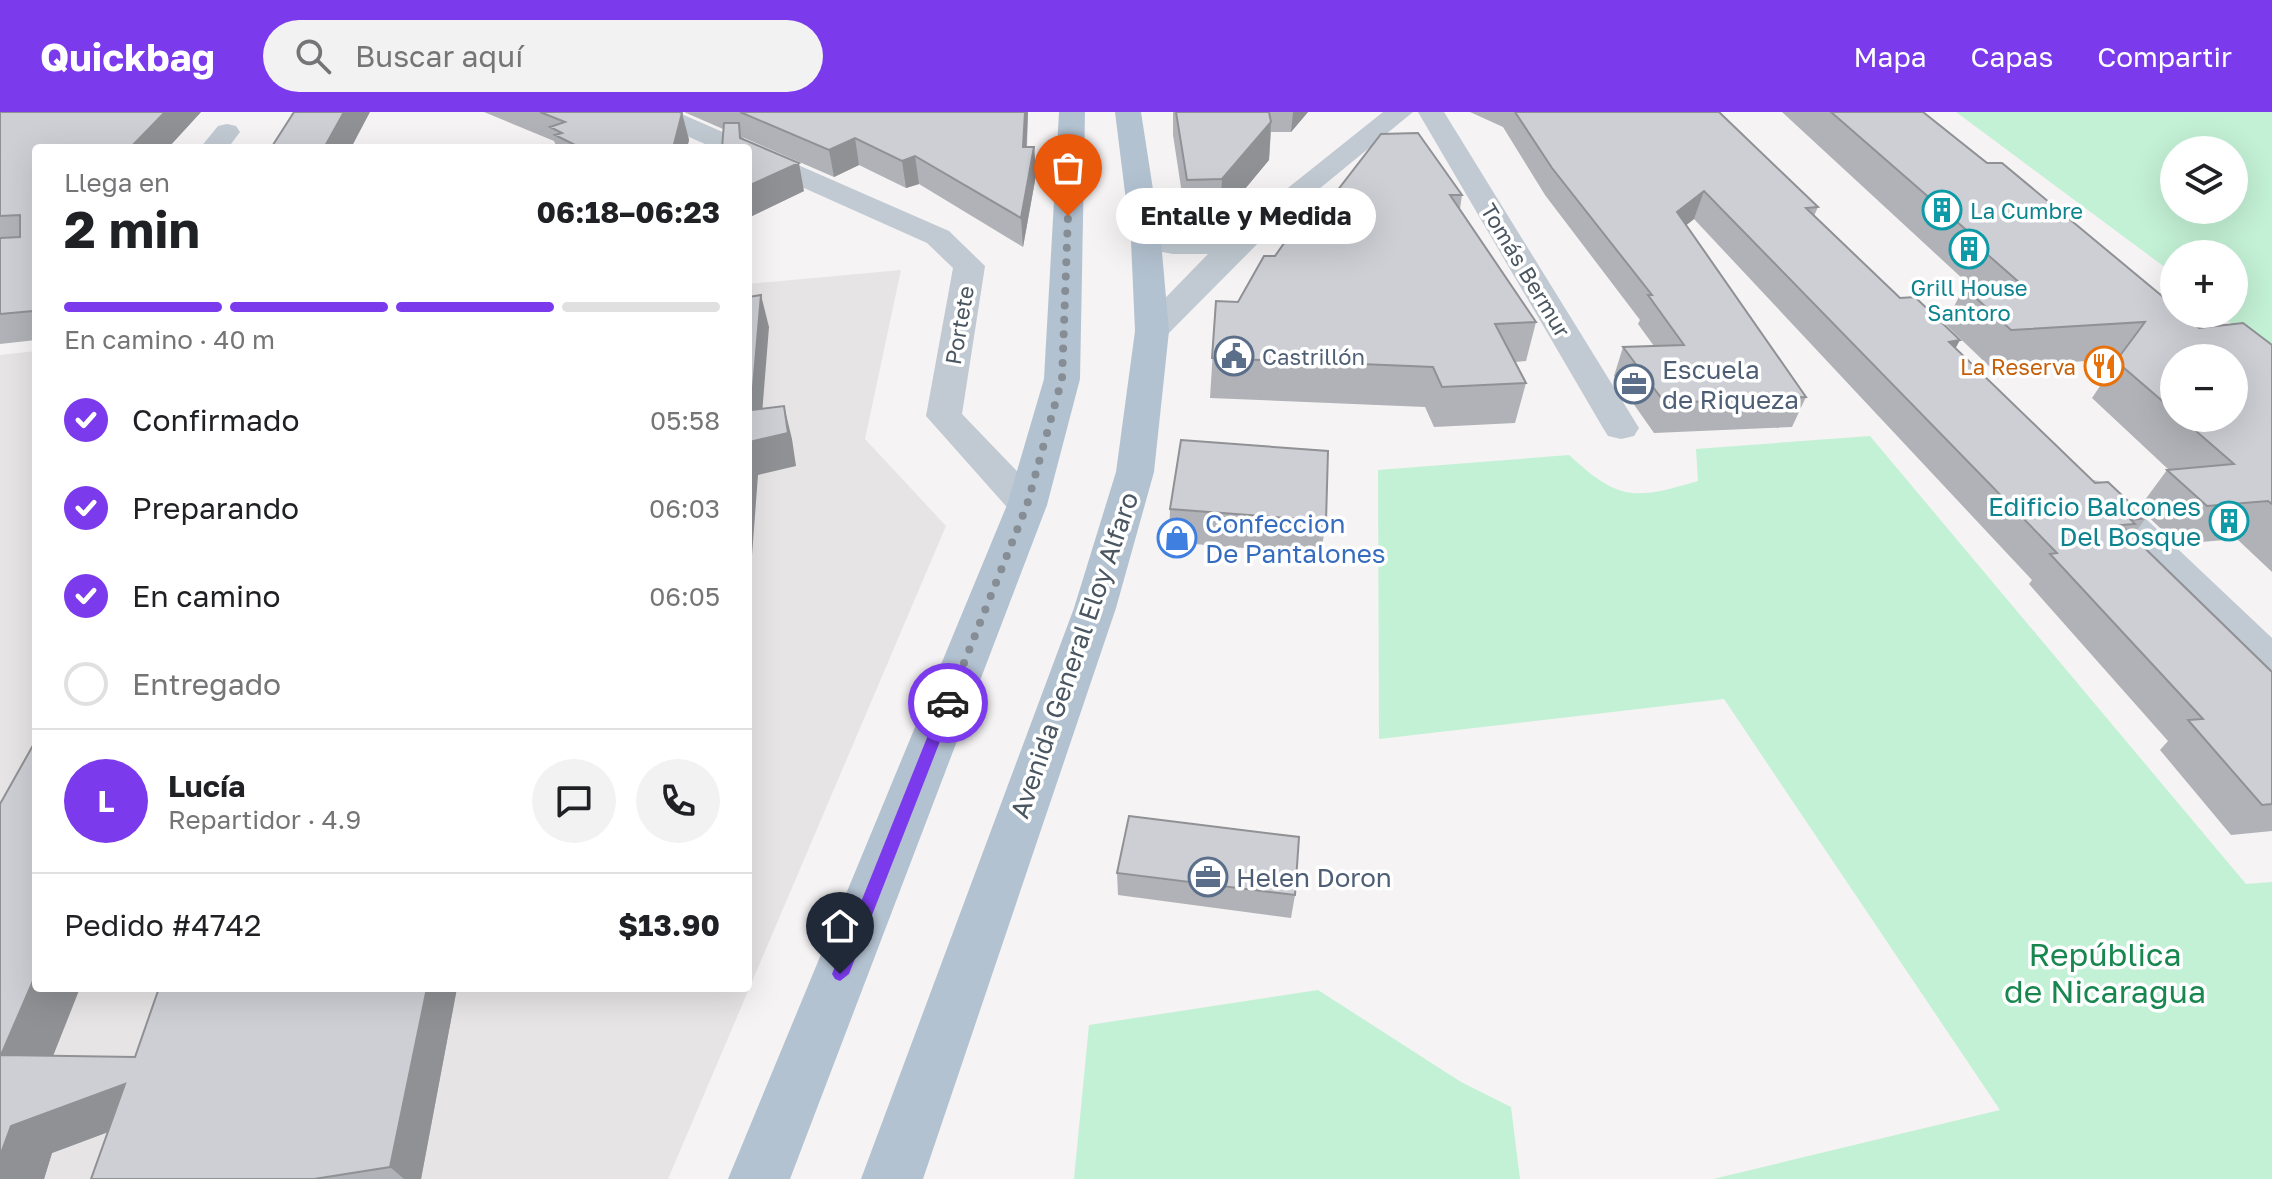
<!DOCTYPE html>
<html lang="es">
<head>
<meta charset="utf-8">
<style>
	body { margin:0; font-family:"Golos Text",sans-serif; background:#f2f2f2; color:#202124; height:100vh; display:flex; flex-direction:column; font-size:30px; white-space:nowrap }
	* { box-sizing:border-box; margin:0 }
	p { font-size:26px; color:#757577 }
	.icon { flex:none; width:44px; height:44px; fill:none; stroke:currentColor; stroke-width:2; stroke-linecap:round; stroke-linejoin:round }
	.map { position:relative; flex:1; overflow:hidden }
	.details { position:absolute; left:32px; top:32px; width:720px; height:848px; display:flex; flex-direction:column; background:#fff; border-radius:8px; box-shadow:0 8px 32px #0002 }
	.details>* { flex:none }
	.buttons { position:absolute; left:2160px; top:24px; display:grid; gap:16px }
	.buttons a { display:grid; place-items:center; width:88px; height:88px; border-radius:50%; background:#fff; box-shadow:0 8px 32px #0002; font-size:40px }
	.pin { position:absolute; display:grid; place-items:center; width:68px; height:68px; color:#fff; margin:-82px -34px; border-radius:50% 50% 50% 0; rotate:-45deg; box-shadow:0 0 8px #0007 }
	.pin .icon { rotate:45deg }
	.courier { position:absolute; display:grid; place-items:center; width:80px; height:80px; margin:-40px; border:6px solid #7c3aed; border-radius:50%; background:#fff; color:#222; box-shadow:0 2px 10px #0007 }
	.bubble { position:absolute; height:56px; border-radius:28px; background:#fff; box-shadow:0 8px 32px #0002; font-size:26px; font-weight:700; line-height:56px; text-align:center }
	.head em { font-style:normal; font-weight:700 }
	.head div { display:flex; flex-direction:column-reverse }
	.head { display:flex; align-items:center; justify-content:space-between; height:136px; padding:0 32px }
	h1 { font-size:52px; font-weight:700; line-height:60px }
	.bar { display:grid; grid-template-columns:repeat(4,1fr); gap:12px 8px; align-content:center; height:96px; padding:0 32px }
	.bar i { height:10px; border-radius:6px; background:#e0e0e0 }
	.bar .selected { background:#7c3aed }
	.bar p { grid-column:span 4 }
	.line { display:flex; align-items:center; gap:20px; padding:0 32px; border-top:2px solid #e0e0e0 }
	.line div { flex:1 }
	.round { display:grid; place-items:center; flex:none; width:84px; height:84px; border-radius:42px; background:#f2f2f2 }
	ol { padding:0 32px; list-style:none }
	li { display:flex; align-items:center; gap:24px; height:88px }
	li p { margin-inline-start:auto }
	li .icon { padding:8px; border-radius:50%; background:#7c3aed; color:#fff; stroke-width:4 }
	li:last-child { color:#757577 }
	li i { width:44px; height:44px; border:4px solid #e0e0e0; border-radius:50% }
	header { display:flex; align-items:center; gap:48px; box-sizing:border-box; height:112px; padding:0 40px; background:#7c3aed; color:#fff }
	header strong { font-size:38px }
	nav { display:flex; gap:44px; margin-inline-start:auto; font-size:28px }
	.search { width:560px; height:72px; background:#f2f2f2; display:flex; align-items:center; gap:20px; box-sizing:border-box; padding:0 28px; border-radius:44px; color:#757577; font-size:30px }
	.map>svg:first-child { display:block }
	.education { fill:#e6e4e5 }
	.green { fill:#c3f1d5; fill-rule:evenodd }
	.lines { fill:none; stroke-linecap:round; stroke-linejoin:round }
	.minor { fill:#c1cad2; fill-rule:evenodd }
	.major { fill:#b3c2d1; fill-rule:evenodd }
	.wall { fill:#b0b2b7; fill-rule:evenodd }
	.shaded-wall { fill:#909195 }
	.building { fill:#cdcfd5; stroke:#909195; stroke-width:2 }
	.route { fill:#7c3aed }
	.done { stroke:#868d94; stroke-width:8; stroke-dasharray:0 14.4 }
	.labels { text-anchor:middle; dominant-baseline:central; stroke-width:7; stroke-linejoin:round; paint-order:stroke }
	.far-culture-label { font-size:22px; fill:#0d838f; stroke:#fff; text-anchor:start }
	.far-street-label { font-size:22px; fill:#4a5661; stroke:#fff }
	.far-service-label { font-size:22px; fill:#4e5e75; stroke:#fff; text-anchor:start }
	.far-food-label { font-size:22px; fill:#c56008; stroke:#fff; text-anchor:end }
	.service-label { font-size:26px; fill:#4e5e75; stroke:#fff; text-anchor:start }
	.culture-label { font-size:26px; fill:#0d838f; stroke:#fff; text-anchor:end }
	.shop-label { font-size:26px; fill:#366cbe; stroke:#fff; text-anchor:start }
	.street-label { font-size:26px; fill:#4a5661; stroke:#fff }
	.near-park-label { font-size:32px; fill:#17864f; stroke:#fff }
</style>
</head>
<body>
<header>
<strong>Quickbag</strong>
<div class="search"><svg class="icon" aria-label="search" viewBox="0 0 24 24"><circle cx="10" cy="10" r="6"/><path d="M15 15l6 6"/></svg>Buscar aquí</div>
<nav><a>Mapa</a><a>Capas</a><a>Compartir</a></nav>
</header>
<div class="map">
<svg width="2272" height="1067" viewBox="0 0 2272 1067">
	<rect width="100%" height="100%" fill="#f5f3f3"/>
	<path class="education" d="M901 158 865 327 946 414 668 1067H0V243L36 239V876H748V172Z"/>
	<path class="green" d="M1956 0H2272V246L2220 202H2234V142H2174V162ZM2174 38H2234V98H2174Z
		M1870 324 2246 772 2272 770V1067H1713L2000 998 1724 587 1379 627 1378 358 1569 343C1619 389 1634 388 1698 369L1696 337Z
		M1318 878 1461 970 1511 995 1520 1067H1074L1089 913Z"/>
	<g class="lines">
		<path class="minor" d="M642 0H677L949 119 985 154 962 302 1041 384 1047 393 1041 402 1027 406 1013 402 926 304 953 156 927 131 748 51V36H714L646 6Z
			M1383 0H1413L1280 109 1164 226 1152 229 1140 226 1135 219 1140 212 1208 142H1173L1135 135 1131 129 1135 123 1146 120 1198 125 1234 119Z
			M1418 0H1444L1639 316 1634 324 1621 327 1608 324 1603 316Z
			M227 12 236 14 240 20 228 36H200L218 14Z
			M2094 368 2108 371 2272 526V568L2256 564 2080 389 2075 380 2080 371Z"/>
		<path class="major" d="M1059 0H1085L1080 267 1047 393 790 1067H728L1007 393 1044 267Z
			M1115 0H1141L1161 129 1169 219 1154 360 1116 496 923 1067H861L1074 496 1116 360 1135 219 1131 129Z"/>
	</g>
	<path class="wall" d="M0 0H201L168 36H36V228L0 232Z
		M484 0H679L682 1 689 28 687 36H557L554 29Z
		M684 0H1028L1027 35H1034L1036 63 1023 135 919 72 906 76 859 53 834 65 742 25 804 79 748 106V36L723 17Z
		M1173 0H1308L1291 20H1271L1269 48 1220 107 1186 108 1173 23Z
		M1470 0H1720L1818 95 1814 104 1900 186 1955 236 2095 371 2146 406 2132 425 2272 560V719L2231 723 2160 638 2168 629 2029 472 2032 468 1694 107 1686 113 1806 285 1792 315 1654 321 1614 264 1623 235 1654 234 1638 212 1640 208 1545 83 1503 15Z
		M1782 0H1923L2199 216 2272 233V460L2237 427 2177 432 2139 396 2167 358H2169L2092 286 2118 247 1990 255 1945 212 1964 175H1965L1962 172 1964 168ZM2174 246 2234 306H2174Z
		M1381 22 1462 83 1460 97 1536 210 1526 249 1515 250 1526 271 1515 311 1434 315 1425 295 1210 286 1216 189 1238 190 1275 144 1303 123Z
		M1170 397 1326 409 1321 442 1169 430Z
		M1117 761 1295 783 1291 806 1118 783Z
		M457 876 421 1067H91L108 1020 52 1041 44 1067H0L53 944 135 945Z"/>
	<path class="shaded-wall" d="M165 0H201L168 36H130Z
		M344 0H370L351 36H324Z
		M1025 0H1028L1025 63 1023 35Z
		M1293 0H1308L1291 20Z
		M682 1 689 28 687 36H673Z
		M1271 10 1269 48 1220 107 1222 67Z
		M855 26 859 53 834 65 829 38Z
		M1034 35 1036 63 1023 135 1021 106Z
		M915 44 919 72 906 76 902 49Z
		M799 51 804 79 748 106V74Z
		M1704 79 1694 107 1668 128 1677 100Z
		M761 183 769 215 760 327 784 294 792 327 796 354 758 363 748 497V339Z
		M1960 228 1944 258 1949 230Z
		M36 862V876H80L42 972 1 943Z
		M427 876H457L421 1067H404L390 1055Z
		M125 972 162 1000 52 1041 44 1067H0V1044L11 1014Z"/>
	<path class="building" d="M0 0H165L130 36H36V195L33 199 0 202V126L20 125V103L0 104Z
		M294 0H344L324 36H271Z
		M540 0H679L682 1 673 36H581L555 23 562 21 550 15 565 10Z
		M740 0H1025L1023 35H1034L1021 106 915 44 902 49 855 26 829 38Z
		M1176 0H1269L1271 10 1222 67 1187 68Z
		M1515 0H1719L1818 95 1806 96 1900 186 1915 185 1960 228 1949 230 2095 371 2108 370 2146 406 2131 408 2135 412 2121 413 2272 560V692L2262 693 2188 608 2203 607 2050 442 2057 441 1704 79 1677 100 1806 285 1665 291 1623 235 1684 233 1648 183H1652L1552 56Z
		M1831 0H1923L1987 51H2002L2174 194V202H2183L2199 216 2243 211 2272 233V392L2268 389 2207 394 2167 358 2234 352 2181 306H2234V246H2174V299L2116 249 2145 210 2011 218 1964 175 2021 172 1980 136H1987Z
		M724 11H739L740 26 799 51 748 74V36H722Z
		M1418 21 1462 83H1450L1536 210 1495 212 1526 271 1442 275 1433 255 1212 246 1216 189 1238 190 1264 144H1275L1299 110 1303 123 1381 22Z
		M761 183 751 298 784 294 788 321 749 330 748 339V185Z
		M1181 328 1328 339 1326 409 1170 397Z
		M36 628V862L1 943 135 945 159 876H427L390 1055 314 1067H91L125 972 11 1014 0 1044V692Z
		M1129 704 1299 725 1295 783 1117 761Z"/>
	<path class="route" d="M948 586 955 591 849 862 840 869 835 867 832 862 941 591Z"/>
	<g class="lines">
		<path class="done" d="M948 591 1027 393 1062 267 1068 104"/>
	</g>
	<defs>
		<g id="building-ring" transform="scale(2)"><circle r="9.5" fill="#fff" stroke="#0f9aa8" stroke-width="1.5"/><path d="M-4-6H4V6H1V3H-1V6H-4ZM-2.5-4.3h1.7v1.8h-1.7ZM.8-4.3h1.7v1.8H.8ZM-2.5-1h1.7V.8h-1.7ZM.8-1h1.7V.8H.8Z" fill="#0f9aa8"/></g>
		<g id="civic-ring" transform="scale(2)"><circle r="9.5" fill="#fff" stroke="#5c6f8a" stroke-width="1.5"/><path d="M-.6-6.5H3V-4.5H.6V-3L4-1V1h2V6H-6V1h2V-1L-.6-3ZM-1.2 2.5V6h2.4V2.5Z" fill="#5c6f8a"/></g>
		<g id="restaurant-ring" transform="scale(2)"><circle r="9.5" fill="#fff" stroke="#e8710a" stroke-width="1.5"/><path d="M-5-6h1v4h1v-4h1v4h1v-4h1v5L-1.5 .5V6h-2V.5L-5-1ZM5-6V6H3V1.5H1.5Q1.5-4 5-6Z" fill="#e8710a"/></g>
		<g id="office-ring" transform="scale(2)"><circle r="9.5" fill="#fff" stroke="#5c6f8a" stroke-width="1.5"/><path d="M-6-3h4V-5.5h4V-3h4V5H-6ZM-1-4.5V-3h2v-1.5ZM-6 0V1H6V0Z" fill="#5c6f8a"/></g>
		<g id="shop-ring" transform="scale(2)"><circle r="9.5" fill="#fff" stroke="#3f7fe0" stroke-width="1.5"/><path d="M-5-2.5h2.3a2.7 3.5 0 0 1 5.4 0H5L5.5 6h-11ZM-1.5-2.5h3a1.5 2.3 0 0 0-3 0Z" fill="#3f7fe0"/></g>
	</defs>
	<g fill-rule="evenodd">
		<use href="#building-ring" x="1942" y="98"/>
		<use href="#building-ring" x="1969" y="137"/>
		<use href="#civic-ring" x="1234" y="244"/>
		<use href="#restaurant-ring" x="2104" y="254"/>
		<use href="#office-ring" x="1634" y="272"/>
		<use href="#building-ring" x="2229" y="409"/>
		<use href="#shop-ring" x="1177" y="426"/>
		<use href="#office-ring" x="1208" y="765"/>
	</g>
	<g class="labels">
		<g class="far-culture-label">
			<text x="1970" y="98">La Cumbre</text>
			<text x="1969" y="175" text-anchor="middle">Grill House<tspan x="1969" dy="25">Santoro</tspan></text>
		</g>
		<g class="far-street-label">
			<text transform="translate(1526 158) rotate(59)">Tomás Bermur</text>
			<text transform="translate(959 213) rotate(-80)">Portete</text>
		</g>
		<g class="far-service-label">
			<text x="1262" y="244">Castrillón</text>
		</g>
		<g class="far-food-label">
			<text x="2076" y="254">La Reserva</text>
		</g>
		<g class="service-label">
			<text x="1662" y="257">Escuela<tspan x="1662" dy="30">de Riqueza</tspan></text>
			<text x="1236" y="765">Helen Doron</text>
		</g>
		<g class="culture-label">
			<text x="2201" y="394">Edificio Balcones<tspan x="2201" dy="30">Del Bosque</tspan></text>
		</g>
		<g class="shop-label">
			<text x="1205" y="411">Confeccion<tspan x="1205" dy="30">De Pantalones</tspan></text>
		</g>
		<g class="street-label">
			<text transform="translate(1074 543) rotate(-71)">Avenida General Eloy Alfaro</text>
		</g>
		<g class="near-park-label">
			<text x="2105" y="842">República<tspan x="2105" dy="37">de Nicaragua</tspan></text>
		</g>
	</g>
</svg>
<div class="buttons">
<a><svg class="icon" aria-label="layers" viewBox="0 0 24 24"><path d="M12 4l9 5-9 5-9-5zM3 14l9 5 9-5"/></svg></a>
<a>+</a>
<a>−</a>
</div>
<div class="pin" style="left:1068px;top:104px;background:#ea580c"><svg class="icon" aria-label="bag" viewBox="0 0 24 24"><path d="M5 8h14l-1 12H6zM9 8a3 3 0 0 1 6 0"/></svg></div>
<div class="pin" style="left:840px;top:862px;background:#1f2937"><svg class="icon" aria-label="home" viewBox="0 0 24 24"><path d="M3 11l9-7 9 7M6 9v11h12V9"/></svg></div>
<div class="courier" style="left:948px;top:591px"><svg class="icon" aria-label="car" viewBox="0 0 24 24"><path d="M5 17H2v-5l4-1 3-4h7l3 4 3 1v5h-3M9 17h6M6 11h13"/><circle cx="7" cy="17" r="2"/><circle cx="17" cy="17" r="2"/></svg></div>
<div class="bubble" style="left:1116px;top:76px;width:260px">Entalle y Medida</div>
<section class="details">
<div class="head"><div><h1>2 min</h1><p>Llega en</p></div><em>06:18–06:23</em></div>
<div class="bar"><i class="selected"></i><i class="selected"></i><i class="selected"></i><i></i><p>En camino · 40 m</p></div>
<ol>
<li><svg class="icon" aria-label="check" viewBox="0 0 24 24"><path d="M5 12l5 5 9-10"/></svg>Confirmado<p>05:58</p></li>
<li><svg class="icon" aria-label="check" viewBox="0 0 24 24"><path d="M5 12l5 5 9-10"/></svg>Preparando<p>06:03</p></li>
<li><svg class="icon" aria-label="check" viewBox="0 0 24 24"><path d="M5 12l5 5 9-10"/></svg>En camino<p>06:05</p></li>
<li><i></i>Entregado</li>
</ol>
<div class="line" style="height:144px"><b class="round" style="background:#7c3aed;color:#fff">L</b><div><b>Lucía</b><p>Repartidor · 4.9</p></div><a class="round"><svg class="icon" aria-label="chat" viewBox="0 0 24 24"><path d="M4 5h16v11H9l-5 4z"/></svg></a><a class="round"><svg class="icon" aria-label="phone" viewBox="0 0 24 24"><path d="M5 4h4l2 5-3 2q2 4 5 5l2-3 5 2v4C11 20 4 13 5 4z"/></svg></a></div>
<div class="line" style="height:104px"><div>Pedido #4742</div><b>$13.90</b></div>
</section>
</div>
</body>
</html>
